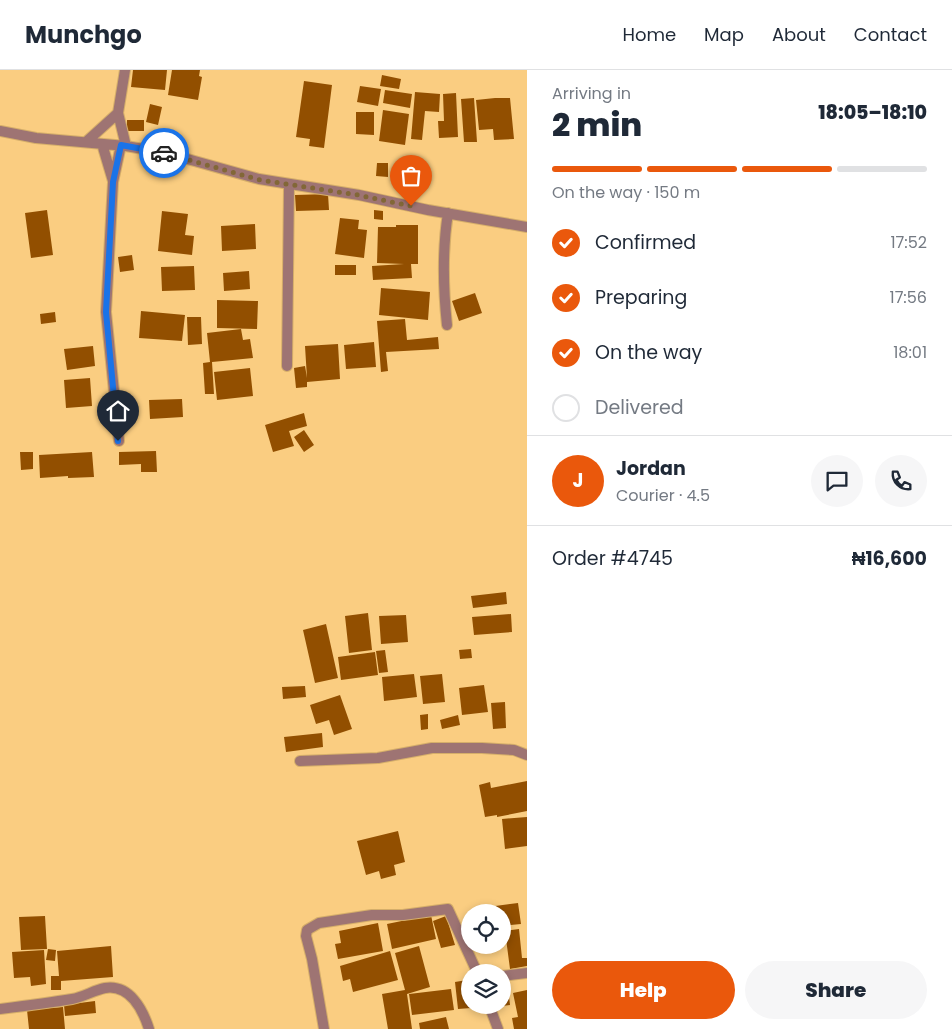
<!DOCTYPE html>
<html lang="en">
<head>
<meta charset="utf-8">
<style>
	body { margin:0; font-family:Poppins,sans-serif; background:#f6f6f7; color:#1f2937; height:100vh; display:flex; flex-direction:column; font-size:19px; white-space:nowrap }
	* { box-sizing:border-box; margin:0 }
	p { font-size:16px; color:#747a83 }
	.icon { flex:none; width:28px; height:28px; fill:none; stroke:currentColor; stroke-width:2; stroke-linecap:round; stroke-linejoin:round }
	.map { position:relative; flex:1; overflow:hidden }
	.drawer { display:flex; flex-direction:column; background:#fff; width:425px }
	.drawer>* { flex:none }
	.tools { position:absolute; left:461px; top:834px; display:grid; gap:10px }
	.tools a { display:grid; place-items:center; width:50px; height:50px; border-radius:50%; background:#fff; box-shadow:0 2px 8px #0003; font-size:25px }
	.pin { position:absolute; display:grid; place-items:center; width:42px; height:42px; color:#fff; margin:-51px -21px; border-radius:50% 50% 50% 0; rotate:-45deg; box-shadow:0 0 5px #0007 }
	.pin .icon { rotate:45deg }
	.courier { position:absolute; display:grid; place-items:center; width:50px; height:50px; margin:-25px; border:4px solid #1a73e8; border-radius:50%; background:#fff; color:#222; box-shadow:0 1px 6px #0007 }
	.overview em { font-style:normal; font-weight:800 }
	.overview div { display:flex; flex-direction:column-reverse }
	.overview { display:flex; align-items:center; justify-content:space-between; height:85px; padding:0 25px }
	h1 { font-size:32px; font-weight:800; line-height:38px }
	.bar { display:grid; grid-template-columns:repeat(4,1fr); gap:8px 5px; align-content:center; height:60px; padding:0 25px }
	.bar i { height:6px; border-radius:4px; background:#e0e1e3 }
	.bar .active { background:#ea580c }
	.bar p { grid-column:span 4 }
	.line { display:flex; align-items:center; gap:12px; padding:0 25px; border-top:1px solid #e0e1e3 }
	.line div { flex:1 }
	.round { display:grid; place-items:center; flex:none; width:52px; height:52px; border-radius:26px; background:#f6f6f7 }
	ol { padding:0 25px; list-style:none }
	li { display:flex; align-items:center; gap:15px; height:55px }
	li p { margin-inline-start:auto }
	li .icon { padding:5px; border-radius:50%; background:#ea580c; color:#fff; stroke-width:4 }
	li:last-child { color:#747a83 }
	li i { width:28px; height:28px; border:2px solid #e0e1e3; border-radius:50% }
	.cta { display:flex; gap:10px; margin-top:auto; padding:10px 25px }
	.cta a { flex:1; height:58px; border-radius:30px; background:#ea580c; color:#fff; font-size:20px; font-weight:800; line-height:58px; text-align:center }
	.cta a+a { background:#f6f6f7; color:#1f2937 }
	header { display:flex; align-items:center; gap:30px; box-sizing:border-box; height:70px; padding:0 25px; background:#fff; border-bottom:1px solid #e0e1e3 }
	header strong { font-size:24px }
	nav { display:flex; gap:28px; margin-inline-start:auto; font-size:18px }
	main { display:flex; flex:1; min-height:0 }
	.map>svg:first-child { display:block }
	.building { fill:#924f00 }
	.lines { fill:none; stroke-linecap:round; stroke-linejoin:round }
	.minor-casing { stroke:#d5ae6a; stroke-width:12 }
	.minor { stroke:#9e7473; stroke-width:10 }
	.done { stroke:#826737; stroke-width:5; stroke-dasharray:0 9 }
	.route { stroke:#1a73e8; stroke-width:6 }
</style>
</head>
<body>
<header>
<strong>Munchgo</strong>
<nav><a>Home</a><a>Map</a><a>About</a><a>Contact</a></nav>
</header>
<main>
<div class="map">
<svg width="527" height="959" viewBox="0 0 527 959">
	<rect width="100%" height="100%" fill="#facd81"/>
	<path class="building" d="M133 0H167L165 20 131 17Z
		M172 0H200L199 6 202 7 198 30 168 25Z
		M382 5 401 9 399 19 380 16Z
		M304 11 332 15 324 78 309 76 310 69 296 67Z
		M360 16 381 19 378 36 357 32Z
		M385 20 412 24 410 38 383 33Z
		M415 22 440 24 439 42 425 41 422 70 411 69Z
		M456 23 458 67 439 68 438 51H444L443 24Z
		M474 28 477 72H464L461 29Z
		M495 28H510L514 69 494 70 493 59 479 60 476 30Z
		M150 34 162 37 158 55 146 52Z
		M383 40 409 44 405 75 379 71Z
		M356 42H374V65L356 64Z
		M127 50H144V61H127Z
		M377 93H388V107L376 106Z
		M328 124 329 140 296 141 295 125Z
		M47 140 53 185 31 188 25 143Z
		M374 140 383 141V150L374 149Z
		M162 141 188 144 185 165 194 166 192 185 158 181Z
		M340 148 359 150 358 159 367 160 364 188 335 184Z
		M255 154 256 179 222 181 221 156Z
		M396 155H418V194H411L412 208 373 210 372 196 404 194 377 193 378 157H396Z
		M132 185 134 200 120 202 118 187Z
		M335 195H356V205H335Z
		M194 196 195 220 162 221 161 197Z
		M249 201 250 219 224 221 223 203Z
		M381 218 430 222 428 250 379 245Z
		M475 223 482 243 459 251 452 231Z
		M217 230 258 231 257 259 217 258Z
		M141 241 185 245 182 271 139 268Z
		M55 242 56 252 41 254 40 244Z
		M187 247H201L202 274 188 275Z
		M405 249 407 270 438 267 439 279 386 282 388 301 381 302 377 251Z
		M241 259 243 270 250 269 253 288 212 292 214 324H205L203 293 210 292 207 263Z
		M374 272 376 297 346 299 344 275Z
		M338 274 340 309 307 312V317L296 318 294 298 305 296 307 308 305 276Z
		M93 276 95 296 67 300 64 279Z
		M250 298 253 326 217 330 214 302Z
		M90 308 92 336 66 338 64 310Z
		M182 329 183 347 150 349 149 330Z
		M304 343 307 356 289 361 294 376 273 382 265 355Z
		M304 360 314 375 304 382 294 367Z
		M156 381 157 402H141V394L119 395V382Z
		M20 382H33V399L21 400Z
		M92 382 94 407 68 408V406L40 408 39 385Z
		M506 522 507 534 473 538 471 526Z
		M368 543 372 580 349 583 345 546Z
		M511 544 512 562 474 565 472 547Z
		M406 545 408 572 381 574 379 546Z
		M326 554 338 608 315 613 303 560Z
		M471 579 472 588 460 589 459 580Z
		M385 580 388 602 379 603 376 581Z
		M375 582 378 605 341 610 338 587Z
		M414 604 417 627 384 631 382 607Z
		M442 604 445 632 423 634 420 606Z
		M484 615 488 642 462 645 459 618Z
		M305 616 306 627 283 629 282 617Z
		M340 625 352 659 334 665 329 650 316 654 310 635Z
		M505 632 506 658 493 659 491 633Z
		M428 644V659L421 660 420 645Z
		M458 645 460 655 442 659 440 650Z
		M322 663 323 677 286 682 284 667Z
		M527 711V741L497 747V745L485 747 479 715 490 712 491 718Z
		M527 747V776L505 779 502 749Z
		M398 761 405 792 394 795 396 805 381 809 379 801 366 805 357 771Z
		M518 833 521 854 502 856V842H489L488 837Z
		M431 845 436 869 392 879 387 854Z
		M45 846 47 879 21 880 19 847Z
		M446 846 455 875 441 878 433 851Z
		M378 853 383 881 338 889 335 874 341 873 339 861Z
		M519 859 522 888H527V896L510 899 505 861Z
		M111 876 113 907 61 911V920H51V906H59L57 881Z
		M419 876 430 917 407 924 412 959H388L382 924 405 920 395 883Z
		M48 879 56 880 55 891 46 890Z
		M44 880 46 914 31 916 30 907 14 908 12 882Z
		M390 881 398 910 353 922 350 909 343 911 340 896Z
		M502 909H507L510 935 502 936Z
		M467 910 471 938 458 939 455 912Z
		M451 919 454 940 412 945 409 924Z
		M527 920V959H514L512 948 518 947 513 923Z
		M95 931 96 943 65 946 64 935Z
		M63 937 65 959H29L27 940Z
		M446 947 449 959H420L419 953Z"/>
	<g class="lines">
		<g class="minor-casing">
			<path id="minor" d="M125 0 118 43 126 76
				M0 61 36 68 126 76 166 83 259 109 359 125 428 140 527 157
				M86 72 118 43
				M102 74 113 111
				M447 255C443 217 442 181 448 143
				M287 296 289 114
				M119 371 106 242 113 112 121 75
				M300 691 378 688 432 678H482L514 680 527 685
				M502 906 527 903
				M489 935 498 959
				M0 939C24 936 48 933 72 929 84 927 94 920 105 918 130 914 143 940 149 959
				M324 959 312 889 306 866 307 860 319 853 372 845H403L448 839 477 902"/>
		</g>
		<use href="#minor" class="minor"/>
	</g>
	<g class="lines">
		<path class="done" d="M164 83 260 110 358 125 411 136"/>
		<path class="route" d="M118 371 106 242 113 112 121 75 164 83"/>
	</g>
</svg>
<div class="tools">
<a><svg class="icon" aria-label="locate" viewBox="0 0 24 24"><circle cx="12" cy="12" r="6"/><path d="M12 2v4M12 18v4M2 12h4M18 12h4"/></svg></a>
<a><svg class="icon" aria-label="layers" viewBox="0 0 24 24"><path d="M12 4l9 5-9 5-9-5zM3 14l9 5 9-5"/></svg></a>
</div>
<div class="pin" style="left:411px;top:136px;background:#ea580c"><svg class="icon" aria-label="bag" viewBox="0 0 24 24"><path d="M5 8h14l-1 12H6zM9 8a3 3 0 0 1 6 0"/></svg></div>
<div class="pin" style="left:118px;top:371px;background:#1f2937"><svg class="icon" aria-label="home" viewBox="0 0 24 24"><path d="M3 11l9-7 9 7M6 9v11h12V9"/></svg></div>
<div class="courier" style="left:164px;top:83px"><svg class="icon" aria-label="car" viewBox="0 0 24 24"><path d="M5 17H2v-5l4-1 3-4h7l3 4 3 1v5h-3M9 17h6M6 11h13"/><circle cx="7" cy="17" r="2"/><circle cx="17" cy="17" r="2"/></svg></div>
</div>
<section class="drawer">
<div class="overview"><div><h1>2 min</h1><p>Arriving in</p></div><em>18:05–18:10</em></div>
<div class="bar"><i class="active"></i><i class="active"></i><i class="active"></i><i></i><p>On the way · 150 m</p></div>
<ol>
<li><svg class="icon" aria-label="check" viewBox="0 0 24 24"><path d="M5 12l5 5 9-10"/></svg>Confirmed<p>17:52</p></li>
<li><svg class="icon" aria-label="check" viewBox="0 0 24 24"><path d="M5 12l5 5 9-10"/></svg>Preparing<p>17:56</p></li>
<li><svg class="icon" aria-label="check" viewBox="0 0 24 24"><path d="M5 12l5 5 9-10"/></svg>On the way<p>18:01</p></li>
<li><i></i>Delivered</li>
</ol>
<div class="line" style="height:90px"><b class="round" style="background:#ea580c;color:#fff">J</b><div><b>Jordan</b><p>Courier · 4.5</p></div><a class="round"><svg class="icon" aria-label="chat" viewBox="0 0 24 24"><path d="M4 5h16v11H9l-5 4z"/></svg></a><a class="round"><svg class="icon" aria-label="phone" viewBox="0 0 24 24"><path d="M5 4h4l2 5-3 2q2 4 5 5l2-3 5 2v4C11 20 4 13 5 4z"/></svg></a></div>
<div class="line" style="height:65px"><div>Order #4745</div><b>₦16,600</b></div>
<div class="cta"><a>Help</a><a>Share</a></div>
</section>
</main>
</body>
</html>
